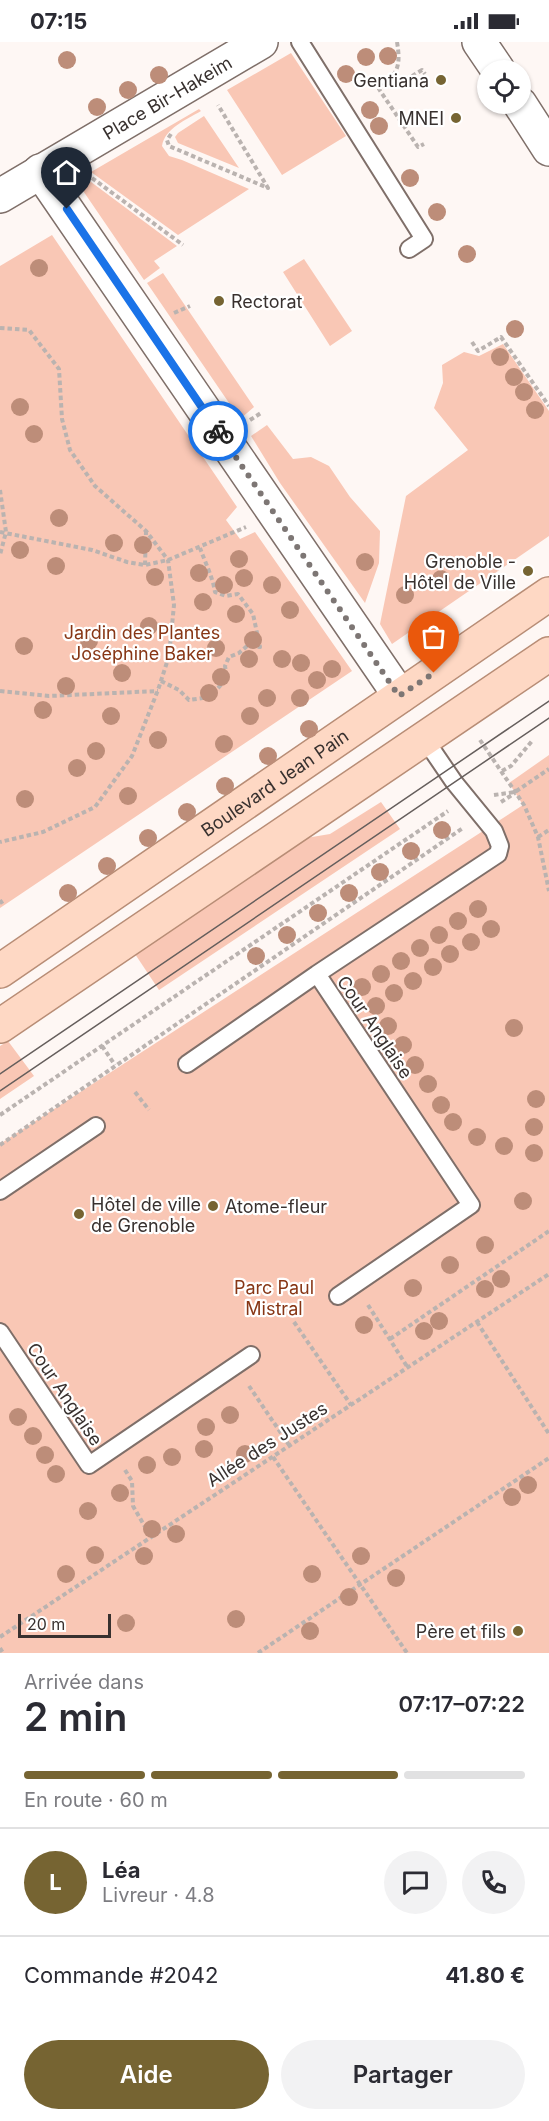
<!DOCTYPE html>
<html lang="fr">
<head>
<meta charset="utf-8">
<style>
	body { margin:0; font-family:Inter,sans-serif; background:#f2f2f3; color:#2b2b33; height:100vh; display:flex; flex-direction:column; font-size:22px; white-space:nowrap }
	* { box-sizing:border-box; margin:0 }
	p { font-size:20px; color:#7c7c81 }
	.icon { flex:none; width:33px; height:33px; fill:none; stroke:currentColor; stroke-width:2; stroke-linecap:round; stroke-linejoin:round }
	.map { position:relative; height:1611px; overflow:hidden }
	.panel { display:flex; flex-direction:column; background:#fff; flex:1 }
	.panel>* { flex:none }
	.fabs { position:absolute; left:477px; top:18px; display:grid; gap:12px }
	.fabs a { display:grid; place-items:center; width:54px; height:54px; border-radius:50%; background:#fff; box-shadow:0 2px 4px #0004; font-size:30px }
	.scale { position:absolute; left:18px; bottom:15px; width:93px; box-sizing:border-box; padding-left:6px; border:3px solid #38312f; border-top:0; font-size:16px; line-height:21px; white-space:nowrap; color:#38312f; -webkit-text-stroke:4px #fff; paint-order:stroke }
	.pin { position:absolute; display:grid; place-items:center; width:51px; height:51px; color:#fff; margin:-62px -26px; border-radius:50% 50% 50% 0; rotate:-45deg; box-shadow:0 0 6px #0007 }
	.pin .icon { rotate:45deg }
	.courier { position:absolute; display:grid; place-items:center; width:60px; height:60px; margin:-30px; border:4px solid #1a73e8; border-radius:50%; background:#fff; color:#222; box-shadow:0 2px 8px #0007 }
	.head em { font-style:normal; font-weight:600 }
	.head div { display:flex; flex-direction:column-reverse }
	.head { display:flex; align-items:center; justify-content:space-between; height:102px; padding:0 24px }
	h1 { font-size:39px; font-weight:600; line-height:45px }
	.bar { display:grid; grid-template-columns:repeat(4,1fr); gap:9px 6px; align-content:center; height:72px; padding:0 24px }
	.bar i { height:8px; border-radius:4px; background:#e1e1e2 }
	.bar .active { background:#766432 }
	.bar p { grid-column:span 4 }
	.line { display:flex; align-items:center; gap:15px; padding:0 24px; border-top:2px solid #e1e1e2 }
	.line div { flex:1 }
	.round { display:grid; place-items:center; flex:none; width:63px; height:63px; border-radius:32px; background:#f2f2f3 }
	.cta { display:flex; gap:12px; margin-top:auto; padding:12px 24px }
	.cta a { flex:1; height:69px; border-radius:36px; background:#766432; color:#fff; font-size:24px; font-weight:600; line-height:69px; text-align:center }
	.cta a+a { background:#f2f2f3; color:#2b2b33 }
	.status { display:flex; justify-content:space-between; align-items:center; height:42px; padding:0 30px; background:#fff; direction:ltr }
	.status svg { height:16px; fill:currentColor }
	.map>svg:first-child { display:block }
	.green { fill:#f9c7b5 }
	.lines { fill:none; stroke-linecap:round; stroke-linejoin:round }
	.lane-casing { stroke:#7f6f69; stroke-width:20 }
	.street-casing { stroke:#7f6f69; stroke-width:36 }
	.primary-casing { stroke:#b88d76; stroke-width:36 }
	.path { stroke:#bab3b0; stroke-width:4; stroke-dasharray:4.5 3; stroke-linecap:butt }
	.lane { stroke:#fff; stroke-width:16 }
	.street { stroke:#fff; stroke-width:33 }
	.primary { stroke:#fed8c4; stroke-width:33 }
	.tram { stroke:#655e5c; stroke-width:1.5 }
	.tree { fill:#bd8d79 }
	.done { stroke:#7d7674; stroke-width:6; stroke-dasharray:0 10.8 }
	.route { stroke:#1a73e8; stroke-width:8 }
	.poi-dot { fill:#766432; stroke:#fff; stroke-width:2 }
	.labels { text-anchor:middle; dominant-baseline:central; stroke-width:4.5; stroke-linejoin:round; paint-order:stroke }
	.poi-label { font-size:18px; fill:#38312f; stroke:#fff; text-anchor:end }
	.street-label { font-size:18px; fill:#38312f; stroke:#fff }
	.park-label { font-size:18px; fill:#873615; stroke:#fff }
</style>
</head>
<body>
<div class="status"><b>07:15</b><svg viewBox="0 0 49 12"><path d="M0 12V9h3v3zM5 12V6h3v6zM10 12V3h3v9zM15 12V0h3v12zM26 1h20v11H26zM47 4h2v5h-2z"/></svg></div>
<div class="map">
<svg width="549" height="1611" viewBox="0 0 549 1611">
	<rect width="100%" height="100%" fill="#fef7f4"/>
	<path class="green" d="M291 11 346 94 282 133 227 48Z
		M199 67 201 69C186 78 165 86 162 104L169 114 182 118 249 147 178 193 91 130Z
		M204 74 239 126 178 101 175 95 178 91Z
		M83 134 177 204 154 219 160 226 144 238 75 137Z
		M52 193 237 465 226 478 240 497 255 490 352 629 0 866V224Z
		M304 217 352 289 330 304 283 230Z
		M163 231 254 365 240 377 147 241Z
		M503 302 549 369V494L392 602 380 582 406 454 468 408 434 366 443 341 442 323 464 310 479 314Z
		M267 383 293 417 311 415 329 424 350 455 380 489 379 521 365 561 280 441 251 394Z
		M549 713V1611H0V1102L523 763 509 741Z
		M381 760 400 787 159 948 135 912 306 796 330 792Z
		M8 999 34 1034 0 1057V1004Z"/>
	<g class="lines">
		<g class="lane-casing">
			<path id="lane" d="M300 0 424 197 409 207
				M187 1022 317 932
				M0 1149 96 1084
				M338 1254 471 1163 317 932 498 812 500 804 494 789 454 740 424 696
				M0 1290 89 1423 251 1313"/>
		</g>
		<g class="street-casing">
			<g id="street">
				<path d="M479 0 498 28"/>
				<path d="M520 62 549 107"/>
				<path d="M40 129 400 654"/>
				<path id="s1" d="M0 154 261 0"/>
			</g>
		</g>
		<g class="primary-casing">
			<g id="primary">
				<path id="s2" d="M0 929 549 552"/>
				<path d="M0 984 549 612"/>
			</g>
		</g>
		<path class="path" d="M397 0C401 24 398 32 379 47L418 105 424 102
			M391 37 404 39 422 28 425 32
			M171 92 167 98 169 104 268 146 218 63
			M92 136 183 203
			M174 271 190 264
			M0 286 29 288 59 327 62 377 70 408 95 444 146 489 168 518 174 563 169 614 158 648 132 714 95 765 43 790 0 800
			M472 300 478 309 501 295 549 364
			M250 378 261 371
			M0 448 6 490 0 513
			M0 490 92 508 127 520 145 523 168 518 246 485
			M145 523 146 490
			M161 639 179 648 189 658 210 655 227 636 225 624 229 615 239 611 247 604 260 605 253 572 238 552 226 554 215 550C213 536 205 520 200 506
			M0 649 49 654 158 649
			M480 698 524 763 538 795 549 849
			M502 729 511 724 532 699
			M494 753 515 750 549 727
			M501 760 515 751
			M538 795 549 788
			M0 858 4 864
			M102 1004 115 1023
			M135 1050 149 1068
			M0 1073 448 769
			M0 1103 463 786
			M368 1263 408 1326
			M294 1280 351 1363
			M477 1280 549 1392
			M390 1297 549 1189
			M249 1344 289 1403
			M273 1415 407 1611
			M125 1428 132 1439 133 1464 151 1495
			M0 1595 549 1232
			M0 1606 3 1611
			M258 1611 549 1416"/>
		<use href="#lane" class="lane"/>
		<use href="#street" class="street"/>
		<use href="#primary" class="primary"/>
		<path class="tram" d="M0 1032 549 659
			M0 1049 549 676"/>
	</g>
	<g class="tree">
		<circle cx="388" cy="14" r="9"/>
		<circle cx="366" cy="15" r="9"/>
		<circle cx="67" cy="18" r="9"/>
		<circle cx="346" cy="32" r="9"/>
		<circle cx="159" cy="33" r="9"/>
		<circle cx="128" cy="48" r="9"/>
		<circle cx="97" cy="65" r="9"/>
		<circle cx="370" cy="68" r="9"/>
		<circle cx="379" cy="84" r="9"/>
		<circle cx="410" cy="136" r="9"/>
		<circle cx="437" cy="170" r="9"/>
		<circle cx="467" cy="212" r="9"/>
		<circle cx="39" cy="226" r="9"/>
		<circle cx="515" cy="287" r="9"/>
		<circle cx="500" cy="315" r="9"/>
		<circle cx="514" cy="335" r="9"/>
		<circle cx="524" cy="350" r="9"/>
		<circle cx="20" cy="365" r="9"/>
		<circle cx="535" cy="368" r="9"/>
		<circle cx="34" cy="392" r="9"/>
		<circle cx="59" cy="476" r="9"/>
		<circle cx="114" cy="501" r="9"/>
		<circle cx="143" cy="503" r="9"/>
		<circle cx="20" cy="508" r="9"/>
		<circle cx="239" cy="517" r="9"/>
		<circle cx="365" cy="520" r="9"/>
		<circle cx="56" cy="524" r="9"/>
		<circle cx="199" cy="531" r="9"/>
		<circle cx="155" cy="535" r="9"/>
		<circle cx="244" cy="536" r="9"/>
		<circle cx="441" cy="537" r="9"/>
		<circle cx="224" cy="543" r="9"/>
		<circle cx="272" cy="543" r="9"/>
		<circle cx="405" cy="553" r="9"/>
		<circle cx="203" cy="560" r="9"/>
		<circle cx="290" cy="568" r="9"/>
		<circle cx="236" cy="572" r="9"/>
		<circle cx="149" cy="584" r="9"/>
		<circle cx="253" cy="598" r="9"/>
		<circle cx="89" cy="599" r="9"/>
		<circle cx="24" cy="604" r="9"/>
		<circle cx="216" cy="606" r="9"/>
		<circle cx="249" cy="617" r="9"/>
		<circle cx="282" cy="617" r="9"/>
		<circle cx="301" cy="621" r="9"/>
		<circle cx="332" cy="627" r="9"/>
		<circle cx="122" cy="631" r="9"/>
		<circle cx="221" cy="635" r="9"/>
		<circle cx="317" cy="638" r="9"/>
		<circle cx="66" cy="644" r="9"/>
		<circle cx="209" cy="651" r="9"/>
		<circle cx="267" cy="656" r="9"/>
		<circle cx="300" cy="656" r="9"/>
		<circle cx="43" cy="668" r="9"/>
		<circle cx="111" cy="674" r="9"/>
		<circle cx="250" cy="674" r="9"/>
		<circle cx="309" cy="687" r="9"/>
		<circle cx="158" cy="698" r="9"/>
		<circle cx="224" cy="702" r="9"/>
		<circle cx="96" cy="709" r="9"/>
		<circle cx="268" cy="714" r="9"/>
		<circle cx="77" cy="726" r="9"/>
		<circle cx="225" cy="744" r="9"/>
		<circle cx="128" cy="754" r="9"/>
		<circle cx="25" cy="757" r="9"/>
		<circle cx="187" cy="770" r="9"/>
		<circle cx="442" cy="788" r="9"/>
		<circle cx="148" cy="796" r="9"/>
		<circle cx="411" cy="809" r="9"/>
		<circle cx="107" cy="824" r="9"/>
		<circle cx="380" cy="830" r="9"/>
		<circle cx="68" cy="851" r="9"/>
		<circle cx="349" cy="851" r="9"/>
		<circle cx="478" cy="867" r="9"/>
		<circle cx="318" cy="871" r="9"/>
		<circle cx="458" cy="879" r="9"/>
		<circle cx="491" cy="887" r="9"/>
		<circle cx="287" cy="893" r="9"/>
		<circle cx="439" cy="893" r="9"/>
		<circle cx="471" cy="900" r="9"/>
		<circle cx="420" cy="906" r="9"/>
		<circle cx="450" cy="912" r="9"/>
		<circle cx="256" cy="914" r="9"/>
		<circle cx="401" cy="919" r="9"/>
		<circle cx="433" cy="925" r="9"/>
		<circle cx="381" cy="932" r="9"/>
		<circle cx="413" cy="939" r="9"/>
		<circle cx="362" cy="945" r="9"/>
		<circle cx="394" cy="951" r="9"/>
		<circle cx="376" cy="964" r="9"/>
		<circle cx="388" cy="984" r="9"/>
		<circle cx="514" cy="986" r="9"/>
		<circle cx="403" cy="1003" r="9"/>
		<circle cx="415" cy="1023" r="9"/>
		<circle cx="428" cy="1042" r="9"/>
		<circle cx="536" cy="1057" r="9"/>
		<circle cx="441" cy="1063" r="9"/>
		<circle cx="453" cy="1080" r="9"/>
		<circle cx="534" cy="1085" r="9"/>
		<circle cx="477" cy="1095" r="9"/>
		<circle cx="504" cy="1104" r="9"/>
		<circle cx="534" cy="1111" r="9"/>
		<circle cx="523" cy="1159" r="9"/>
		<circle cx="485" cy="1203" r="9"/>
		<circle cx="450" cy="1223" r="9"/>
		<circle cx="501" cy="1237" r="9"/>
		<circle cx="413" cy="1246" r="9"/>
		<circle cx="485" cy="1247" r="9"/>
		<circle cx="439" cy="1279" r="9"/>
		<circle cx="364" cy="1283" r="9"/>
		<circle cx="424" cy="1289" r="9"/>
		<circle cx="230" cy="1373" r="9"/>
		<circle cx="18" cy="1375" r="9"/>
		<circle cx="206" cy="1385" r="9"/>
		<circle cx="33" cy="1394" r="9"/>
		<circle cx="204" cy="1407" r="9"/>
		<circle cx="245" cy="1412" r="9"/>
		<circle cx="45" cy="1413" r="9"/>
		<circle cx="172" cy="1415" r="9"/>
		<circle cx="147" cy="1423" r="9"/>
		<circle cx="56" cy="1432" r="9"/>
		<circle cx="528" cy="1443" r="9"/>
		<circle cx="120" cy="1451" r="9"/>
		<circle cx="512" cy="1455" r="9"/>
		<circle cx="88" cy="1469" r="9"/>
		<circle cx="152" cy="1487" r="9"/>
		<circle cx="176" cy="1492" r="9"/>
		<circle cx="95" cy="1513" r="9"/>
		<circle cx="144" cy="1514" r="9"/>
		<circle cx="361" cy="1514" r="9"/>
		<circle cx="66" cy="1532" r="9"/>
		<circle cx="312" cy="1532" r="9"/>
		<circle cx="396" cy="1536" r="9"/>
		<circle cx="349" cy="1555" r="9"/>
		<circle cx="236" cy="1577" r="9"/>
		<circle cx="126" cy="1581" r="9"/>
		<circle cx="310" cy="1589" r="9"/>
	</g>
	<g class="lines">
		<path class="done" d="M218 389 399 654 434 631"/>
		<path class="route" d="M67 167 218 389"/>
	</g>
	<g class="poi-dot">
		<circle cx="441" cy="38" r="6"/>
		<circle cx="456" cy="76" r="6"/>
		<circle cx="219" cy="259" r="6"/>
		<circle cx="528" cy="529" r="6"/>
		<circle cx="213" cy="1164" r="6"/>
		<circle cx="79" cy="1172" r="6"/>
		<circle cx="518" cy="1589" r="6"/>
	</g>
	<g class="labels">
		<g class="poi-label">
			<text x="429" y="38">Gentiana</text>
			<text x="444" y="76">MNEI</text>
			<text x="231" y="259" text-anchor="start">Rectorat</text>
			<text x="516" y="519">Grenoble -<tspan x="516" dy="21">Hôtel de Ville</tspan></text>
			<text x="91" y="1162" text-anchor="start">Hôtel de ville<tspan x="91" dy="21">de Grenoble</tspan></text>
			<text x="225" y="1164" text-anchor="start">Atome-fleur</text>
			<text x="506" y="1589">Père et fils</text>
		</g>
		<g class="street-label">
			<text stroke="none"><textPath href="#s1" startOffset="194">Place Bir-Hakeim</textPath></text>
			<text stroke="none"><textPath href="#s2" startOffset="333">Boulevard Jean Pain</textPath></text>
			<text transform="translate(375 985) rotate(56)">Cour Anglaise</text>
			<text transform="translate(65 1352) rotate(56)">Cour Anglaise</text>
			<text transform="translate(267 1402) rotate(-33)">Allée des Justes</text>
		</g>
		<g class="park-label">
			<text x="142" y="590">Jardin des Plantes<tspan x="142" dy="21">Joséphine Baker</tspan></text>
			<text x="274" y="1245">Parc Paul<tspan x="274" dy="21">Mistral</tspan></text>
		</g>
	</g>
</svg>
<div class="fabs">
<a><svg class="icon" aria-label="locate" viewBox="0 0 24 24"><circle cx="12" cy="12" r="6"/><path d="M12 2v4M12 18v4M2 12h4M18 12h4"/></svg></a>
</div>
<div class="scale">20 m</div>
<div class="pin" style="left:434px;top:631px;background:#ea580c"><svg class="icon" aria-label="bag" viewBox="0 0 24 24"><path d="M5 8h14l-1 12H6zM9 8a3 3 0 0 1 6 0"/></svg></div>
<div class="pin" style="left:67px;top:167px;background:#1f2937"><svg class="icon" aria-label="home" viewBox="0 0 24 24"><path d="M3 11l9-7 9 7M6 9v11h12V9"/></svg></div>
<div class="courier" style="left:218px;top:389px"><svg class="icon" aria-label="bike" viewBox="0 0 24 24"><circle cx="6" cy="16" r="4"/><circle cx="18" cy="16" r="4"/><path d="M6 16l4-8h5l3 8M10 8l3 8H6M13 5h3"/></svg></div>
</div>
<section class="panel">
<div class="head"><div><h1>2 min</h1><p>Arrivée dans</p></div><em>07:17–07:22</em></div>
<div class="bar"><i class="active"></i><i class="active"></i><i class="active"></i><i></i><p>En route · 60 m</p></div>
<div class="line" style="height:108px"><b class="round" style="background:#766432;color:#fff">L</b><div><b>Léa</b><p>Livreur · 4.8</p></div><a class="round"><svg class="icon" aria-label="chat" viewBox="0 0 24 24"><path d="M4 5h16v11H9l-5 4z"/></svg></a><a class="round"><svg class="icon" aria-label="phone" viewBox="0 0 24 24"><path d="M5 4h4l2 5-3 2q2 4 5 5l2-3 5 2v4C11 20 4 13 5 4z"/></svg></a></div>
<div class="line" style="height:78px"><div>Commande #2042</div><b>41.80 €</b></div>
<div class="cta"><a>Aide</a><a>Partager</a></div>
</section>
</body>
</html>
